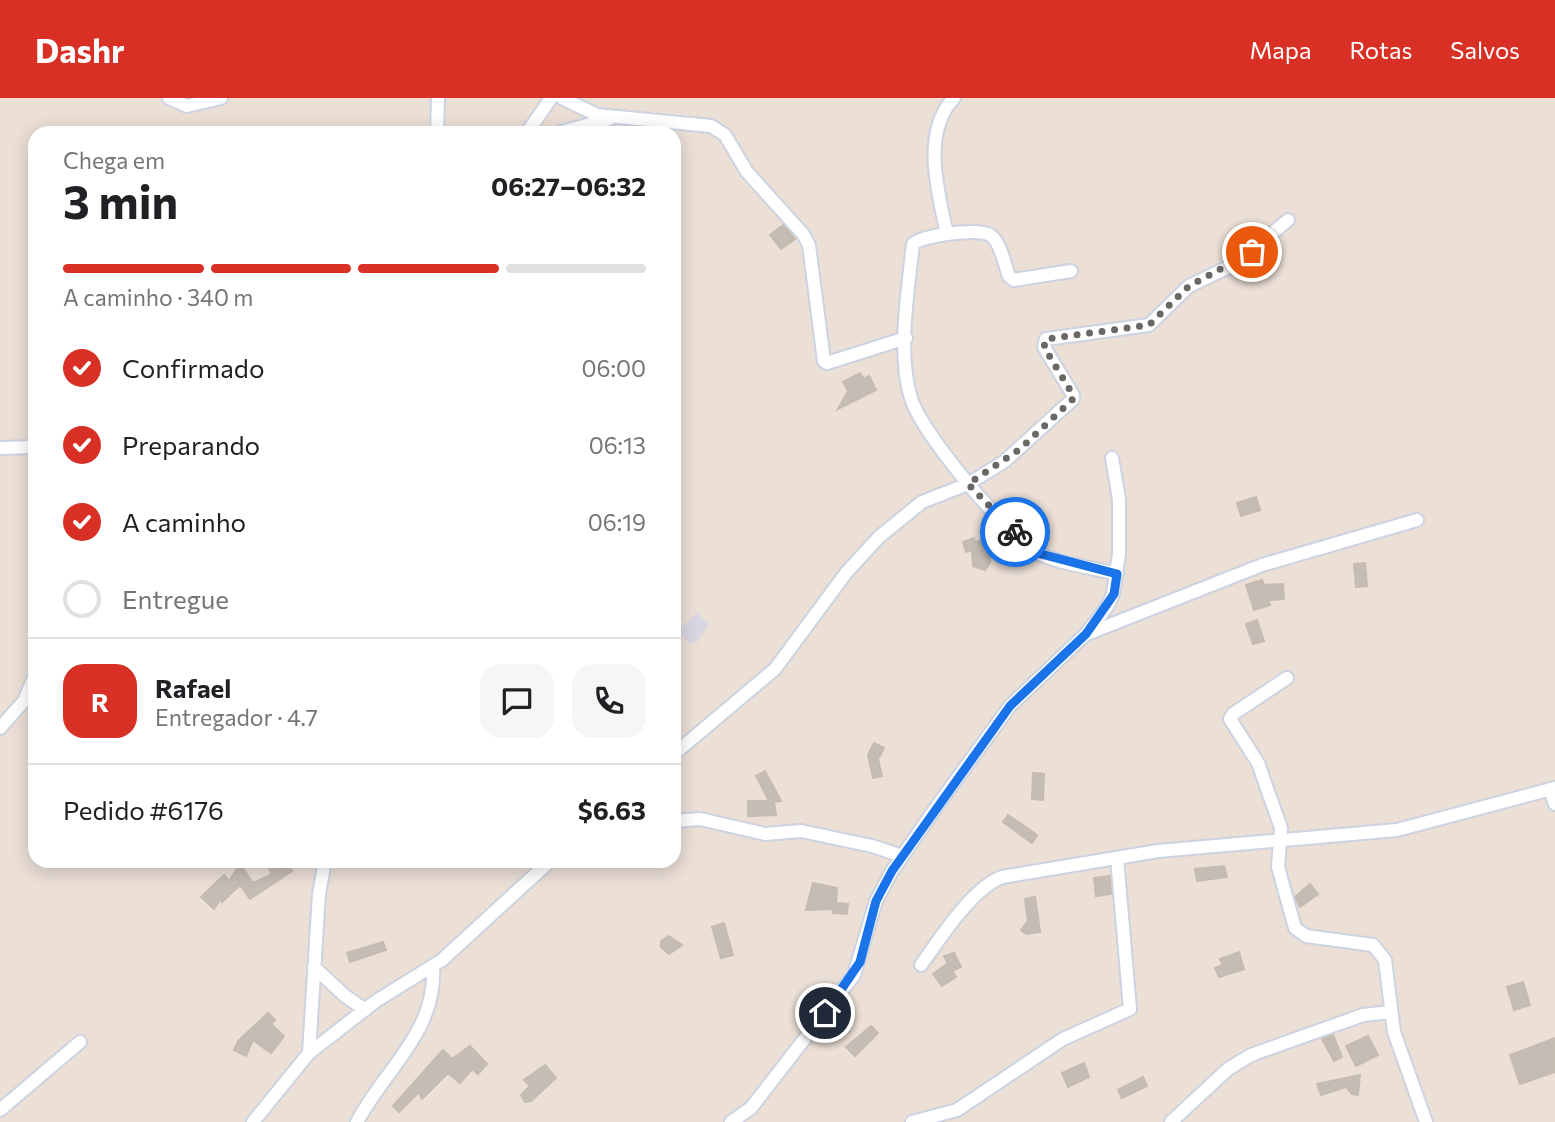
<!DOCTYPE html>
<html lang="pt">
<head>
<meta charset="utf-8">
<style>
	body { margin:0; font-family:Commissioner,sans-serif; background:#f6f6f6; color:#202124; height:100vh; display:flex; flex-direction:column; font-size:26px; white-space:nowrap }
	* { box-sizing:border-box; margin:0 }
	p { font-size:23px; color:#757577 }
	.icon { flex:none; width:38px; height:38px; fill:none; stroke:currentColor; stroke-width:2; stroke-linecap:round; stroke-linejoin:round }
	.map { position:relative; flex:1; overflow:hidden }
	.sheet { position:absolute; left:28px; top:28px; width:653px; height:742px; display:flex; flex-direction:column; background:#fff; border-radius:21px; box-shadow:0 4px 18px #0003 }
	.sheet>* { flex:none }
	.pin { position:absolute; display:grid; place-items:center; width:60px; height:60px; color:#fff; margin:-30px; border:4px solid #fff; border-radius:50%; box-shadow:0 2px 7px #0007 }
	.courier { position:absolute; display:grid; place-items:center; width:70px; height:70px; margin:-35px; border:5px solid #1a73e8; border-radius:50%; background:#fff; color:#222; box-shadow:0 2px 9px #0007 }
	.head em { font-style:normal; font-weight:700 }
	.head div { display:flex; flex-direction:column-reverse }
	.head { display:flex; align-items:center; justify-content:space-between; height:119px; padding:0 35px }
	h1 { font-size:46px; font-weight:700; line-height:52px }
	.bar { display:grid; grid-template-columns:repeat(4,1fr); gap:10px 7px; align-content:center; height:84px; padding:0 35px }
	.bar i { height:9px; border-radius:5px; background:#e0e0e0 }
	.bar .active { background:#d93025 }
	.bar p { grid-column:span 4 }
	.line { display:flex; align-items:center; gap:18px; padding:0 35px; border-top:2px solid #e0e0e0 }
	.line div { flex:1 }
	.round { display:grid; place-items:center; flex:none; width:74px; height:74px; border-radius:21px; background:#f6f6f6 }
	ol { padding:0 35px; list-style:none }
	li { display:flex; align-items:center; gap:21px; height:77px }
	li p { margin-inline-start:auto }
	li .icon { padding:7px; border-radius:50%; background:#d93025; color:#fff; stroke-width:4 }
	li:last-child { color:#757577 }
	li i { width:38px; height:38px; border:4px solid #e0e0e0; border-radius:50% }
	header { display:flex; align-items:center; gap:42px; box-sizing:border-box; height:98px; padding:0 35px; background:#d93025; color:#fff }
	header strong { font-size:33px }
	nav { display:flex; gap:38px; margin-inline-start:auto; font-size:24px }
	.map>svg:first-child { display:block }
	.industrial { fill:#d9d8e2 }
	.building { fill:#c6bcb6; stroke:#c6bbb0; stroke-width:2 }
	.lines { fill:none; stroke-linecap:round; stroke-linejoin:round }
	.street-casing { stroke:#ccd3e1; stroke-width:16 }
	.street { stroke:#fff; stroke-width:12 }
	.done { stroke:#6b6764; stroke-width:7; stroke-dasharray:0 12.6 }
	.route { stroke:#1a73e8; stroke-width:9 }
</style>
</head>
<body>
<header>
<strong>Dashr</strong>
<nav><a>Mapa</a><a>Rotas</a><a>Salvos</a></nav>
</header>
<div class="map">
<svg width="1555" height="1024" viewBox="0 0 1555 1024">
	<rect width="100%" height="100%" fill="#ebdfd6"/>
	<path class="industrial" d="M697 515 709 526 698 543 691 546 677 533Z"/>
	<path class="building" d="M783 127 795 141 781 151 770 137Z
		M860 275 864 281 869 278 876 292 838 311 848 293 843 284Z
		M1256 399 1260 412 1241 418 1237 405Z
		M974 440 975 444 982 442 990 459V465L985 472 973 468 972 452 966 454 963 444Z
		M1365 465 1367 488 1356 489 1354 466Z
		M1262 482 1264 487 1283 486 1284 501 1268 502 1270 507 1254 512 1246 487Z
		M1257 522 1264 543 1253 546 1246 526Z
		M874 645 884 650 878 661 882 678 873 680 868 657Z
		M765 673 781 703 774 704 776 717 748 718V703H769L756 678Z
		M1033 675 1044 676 1043 702 1032 701Z
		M1008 717 1037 737 1032 745 1003 724Z
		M265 763H282L285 770 289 768 292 773 250 801 240 787 222 804 221 800 214 811 201 799 224 777 229 783 240 766 253 785 272 776Z
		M1224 768 1227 779 1197 783 1195 771Z
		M1110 778 1111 796 1096 798 1094 780Z
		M813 785 837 790 836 805 848 806 847 816 833 815V811L806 812Z
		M1310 786 1318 796 1300 809 1295 799Z
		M1035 799 1040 834 1026 836 1021 832 1028 823 1025 801Z
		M724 825 733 857 721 860 712 829Z
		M669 838 682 847 669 856 661 849V843Z
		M383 844 386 852 350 864 347 855Z
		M1239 854 1244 871 1219 879 1215 870 1223 867 1220 861Z
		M954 855 961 869 952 873 956 879 942 888 933 876 947 866 952 873 944 858Z
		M1523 884 1530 907 1514 912 1507 889Z
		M268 915 275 922 271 926 284 938 271 955 253 942 246 958 234 952 238 943Z
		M871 928 878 935 855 958 846 949Z
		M1333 937 1342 959 1334 963 1322 941Z
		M1368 938 1378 957 1356 968 1346 948Z
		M1555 940V974L1520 986 1510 957Z
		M470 948 487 966 478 976 472 971 460 985 448 975 422 1001 419 994 399 1014 393 1008 443 952 452 961Z
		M1084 965 1089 979 1068 989 1062 975Z
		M545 967 556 980 531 1003 525 1004 521 997 530 988 524 982Z
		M1360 977 1358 997 1352 996 1346 989 1321 997 1317 986Z
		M1143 979 1147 988 1122 1000 1118 992Z"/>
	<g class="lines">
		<g class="street-casing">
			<path id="street" d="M169 0 187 8 221 0
				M562 0 597 17 711 28 725 37 747 74 803 136 809 147 824 263 827 265 906 240
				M437 35 438 0
				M527 35 551 0
				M558 35 609 21
				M947 136C938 95 921 34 954 0
				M1071 173 1014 182 1009 178C1005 168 1000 142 990 137 977 130 924 137 913 146 908 191 897 257 911 300 922 336 1003 432 1035 453 1053 465 1095 470 1117 476
				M0 350 35 349
				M1087 536 1262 467 1417 422
				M1287 580 1233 616 1230 621 1258 665 1281 730 1278 769 1295 830 1306 838 1373 847 1385 862 1394 934 1426 1024
				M0 630 24 603 35 577
				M674 656 775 571 846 475 879 439 922 404 968 386 1005 363 1073 301V297L1044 249 1046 241 1149 227 1189 188 1237 165 1288 122
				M1550 691 1555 706
				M674 723 700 721 765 736 801 733 872 748 902 758
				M921 867C939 842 972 790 1002 779L1158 753 1397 732 1555 690
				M314 869 344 897 365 912
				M309 955 319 796 325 763
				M0 1012 80 944
				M253 1024 309 955 376 903 442 862 550 763
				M357 1024C385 971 437 933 433 869
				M731 1024 751 1010 854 877 876 803 892 773 937 708 1010 608 1086 536 1107 509 1113 496 1119 456V401L1112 360
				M912 1024 957 1012 1063 941 1130 911 1117 760
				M1171 1024 1228 971 1251 957 1363 917 1391 914"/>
		</g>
		<use href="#street" class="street"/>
	</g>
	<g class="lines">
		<path class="done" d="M1015 434 968 386 1020 351 1073 301V297L1044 249 1046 241 1149 227 1189 188 1252 154"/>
		<path class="route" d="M825 915 860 864 876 803 892 773 1010 608 1086 536 1114 496 1117 476 1041 456 1015 434"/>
	</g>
</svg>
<div class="pin" style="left:1252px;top:154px;background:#ea580c"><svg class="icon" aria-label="bag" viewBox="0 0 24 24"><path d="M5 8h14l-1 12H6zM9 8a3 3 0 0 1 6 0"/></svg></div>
<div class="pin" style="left:825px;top:915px;background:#1f2937"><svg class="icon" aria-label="home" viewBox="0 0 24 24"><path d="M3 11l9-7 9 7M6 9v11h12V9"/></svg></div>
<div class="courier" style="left:1015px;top:434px"><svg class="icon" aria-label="bike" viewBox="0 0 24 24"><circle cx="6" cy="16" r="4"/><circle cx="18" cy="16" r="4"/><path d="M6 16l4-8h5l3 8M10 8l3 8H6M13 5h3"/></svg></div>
<section class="sheet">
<div class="head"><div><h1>3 min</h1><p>Chega em</p></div><em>06:27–06:32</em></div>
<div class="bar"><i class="active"></i><i class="active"></i><i class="active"></i><i></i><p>A caminho · 340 m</p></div>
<ol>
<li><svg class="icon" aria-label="check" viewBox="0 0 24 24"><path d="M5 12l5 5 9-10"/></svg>Confirmado<p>06:00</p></li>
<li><svg class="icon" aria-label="check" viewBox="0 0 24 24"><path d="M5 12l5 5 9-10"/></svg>Preparando<p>06:13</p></li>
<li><svg class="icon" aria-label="check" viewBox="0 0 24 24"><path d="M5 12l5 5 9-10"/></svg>A caminho<p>06:19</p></li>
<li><i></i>Entregue</li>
</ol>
<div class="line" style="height:126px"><b class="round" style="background:#d93025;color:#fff">R</b><div><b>Rafael</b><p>Entregador · 4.7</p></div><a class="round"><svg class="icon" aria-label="chat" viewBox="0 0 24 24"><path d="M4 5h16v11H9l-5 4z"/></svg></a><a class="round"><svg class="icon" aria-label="phone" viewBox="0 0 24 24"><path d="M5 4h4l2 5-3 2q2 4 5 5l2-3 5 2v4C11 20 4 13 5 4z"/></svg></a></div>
<div class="line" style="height:91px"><div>Pedido #6176</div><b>$6.63</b></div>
</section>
</div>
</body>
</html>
